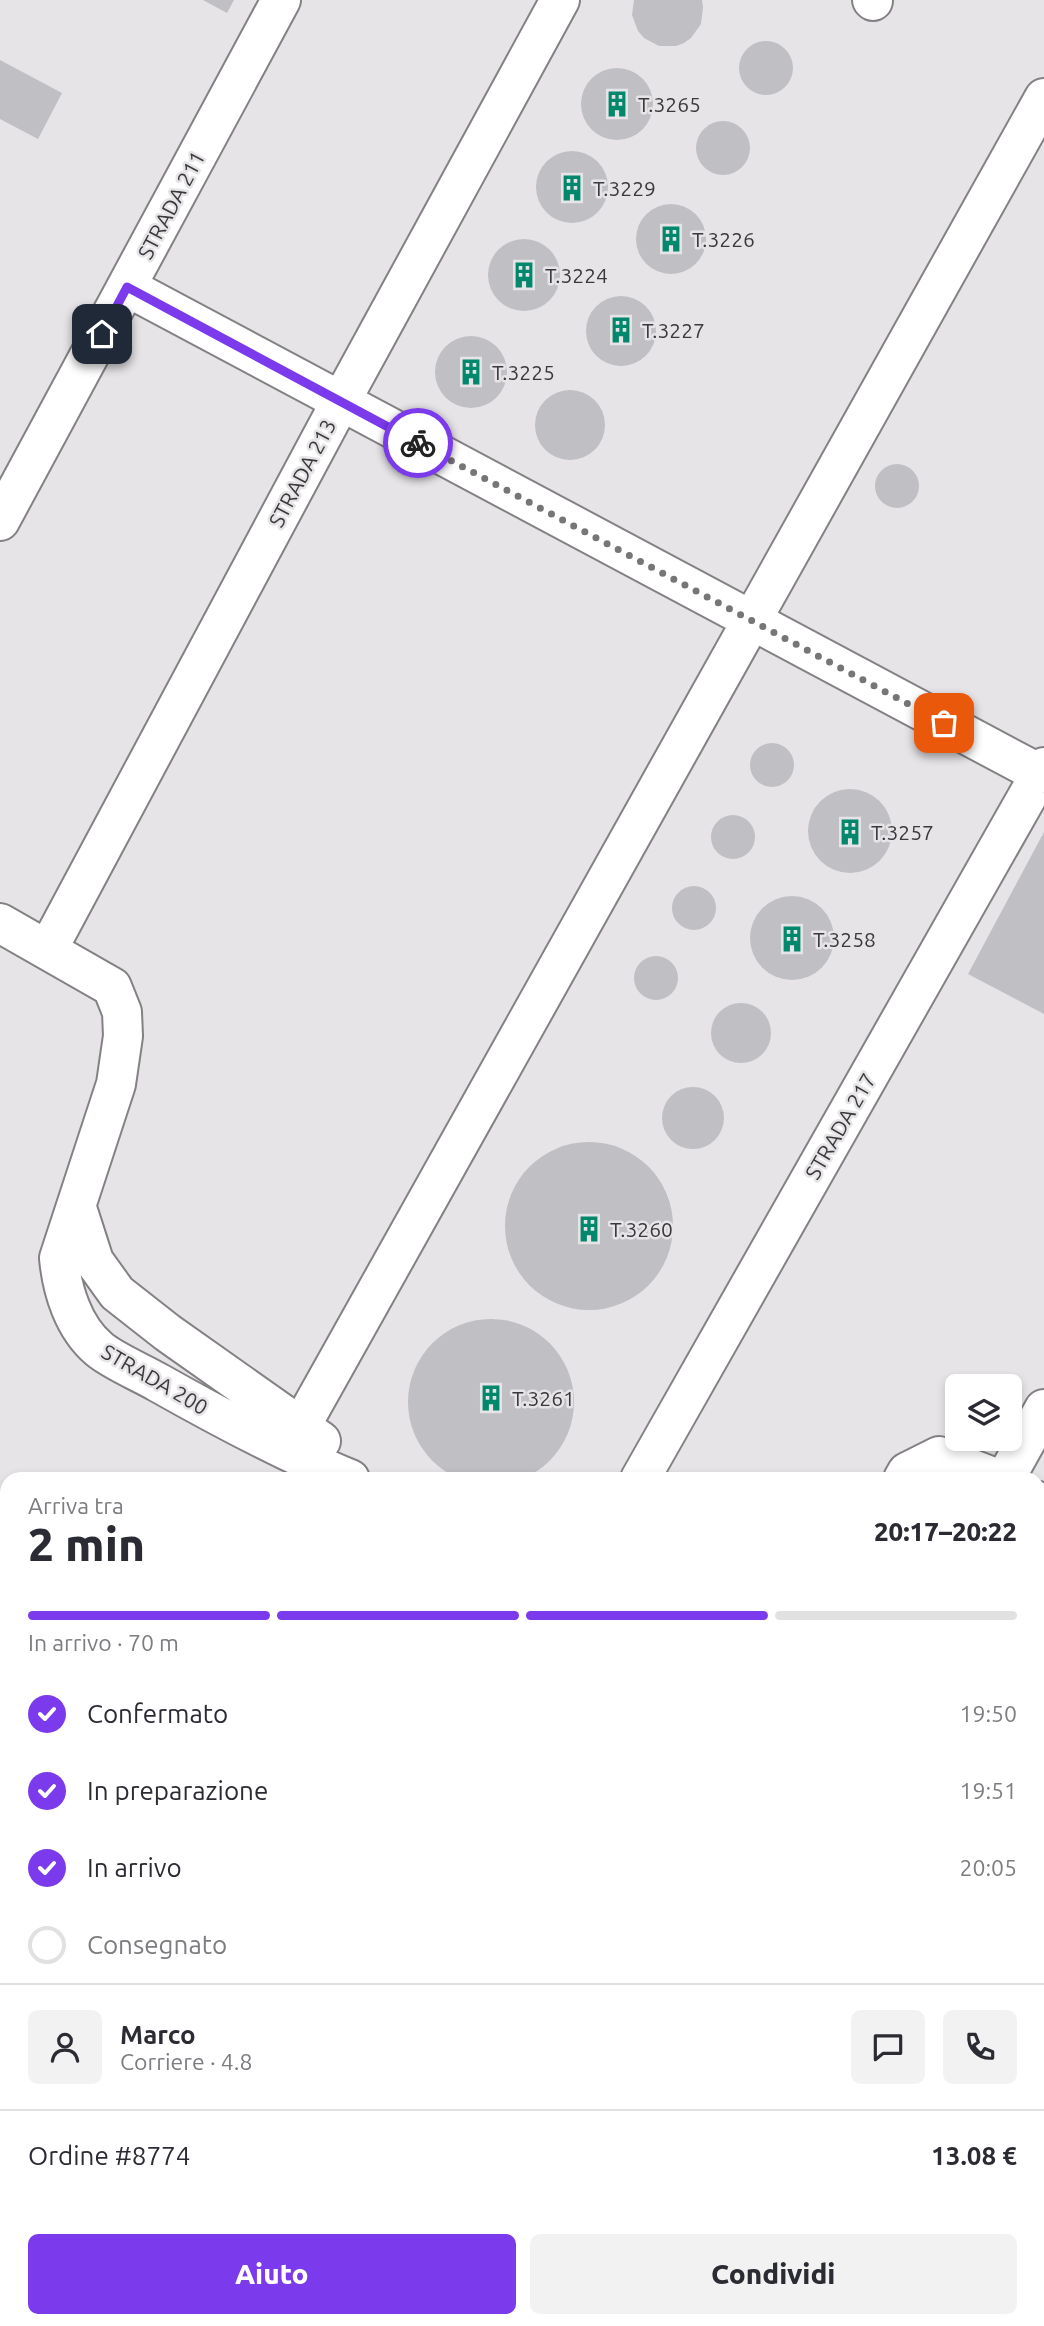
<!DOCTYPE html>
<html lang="it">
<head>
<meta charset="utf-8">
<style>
	body { margin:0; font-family:Ubuntu,sans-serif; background:#f2f2f3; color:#2b2b33; height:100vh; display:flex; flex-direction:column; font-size:26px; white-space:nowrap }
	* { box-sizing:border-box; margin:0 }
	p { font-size:23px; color:#7c7c81 }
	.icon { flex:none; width:38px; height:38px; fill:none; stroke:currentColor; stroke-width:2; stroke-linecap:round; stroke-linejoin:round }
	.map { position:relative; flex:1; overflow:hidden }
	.panel { position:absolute; left:0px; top:1472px; width:1045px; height:856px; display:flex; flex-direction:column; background:#fff; border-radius:21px 21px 0 0; box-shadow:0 4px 10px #0003 }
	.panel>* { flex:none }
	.controls { position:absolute; left:945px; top:1374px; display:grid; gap:14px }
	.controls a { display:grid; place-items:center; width:77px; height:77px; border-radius:10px; background:#fff; box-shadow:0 4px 10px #0003; font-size:35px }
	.pin { position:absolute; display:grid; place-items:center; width:60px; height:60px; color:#fff; margin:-30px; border-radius:14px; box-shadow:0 4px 10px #0006 }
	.courier { position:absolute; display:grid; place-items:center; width:70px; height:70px; margin:-35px; border:5px solid #7c3aed; border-radius:50%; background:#fff; color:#222; box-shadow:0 2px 9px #0007 }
	.overview em { font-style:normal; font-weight:800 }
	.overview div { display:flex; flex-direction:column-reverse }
	.overview { display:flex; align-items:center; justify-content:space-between; height:119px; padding:0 28px }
	h1 { font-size:46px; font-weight:800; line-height:52px }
	.bar { display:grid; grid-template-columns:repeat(4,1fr); gap:10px 7px; align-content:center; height:84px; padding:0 28px }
	.bar i { height:9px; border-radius:5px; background:#e1e1e2 }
	.bar .on { background:#7c3aed }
	.bar p { grid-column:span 4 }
	.line { display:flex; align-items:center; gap:18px; padding:0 28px; border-top:2px solid #e1e1e2 }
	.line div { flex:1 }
	.round { display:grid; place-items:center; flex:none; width:74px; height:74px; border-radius:10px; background:#f2f2f3 }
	ol { padding:0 28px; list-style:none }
	li { display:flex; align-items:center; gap:21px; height:77px }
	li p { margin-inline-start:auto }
	li .icon { padding:7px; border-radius:50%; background:#7c3aed; color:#fff; stroke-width:4 }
	li:last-child { color:#7c7c81 }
	li i { width:38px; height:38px; border:4px solid #e1e1e2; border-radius:50% }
	.primary-button { display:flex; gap:14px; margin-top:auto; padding:14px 28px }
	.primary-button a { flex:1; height:80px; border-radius:10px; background:#7c3aed; color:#fff; font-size:28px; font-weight:800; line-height:80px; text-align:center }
	.primary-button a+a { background:#f2f2f3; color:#2b2b33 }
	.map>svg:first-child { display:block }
	.green { fill:#fbbabe }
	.building { fill:#bfbfc4 }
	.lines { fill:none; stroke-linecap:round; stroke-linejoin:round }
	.minor-casing { stroke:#848185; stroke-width:42 }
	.major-casing { stroke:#b692a6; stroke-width:42 }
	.minor { stroke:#fff; stroke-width:38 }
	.major { stroke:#fbdaec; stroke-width:38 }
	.done { stroke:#777578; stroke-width:7; stroke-dasharray:0 12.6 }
	.route { stroke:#7c3aed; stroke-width:9 }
	.labels { text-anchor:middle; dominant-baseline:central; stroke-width:5; stroke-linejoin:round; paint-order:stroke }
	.poi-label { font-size:21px; fill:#3a393b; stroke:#e7e4e8; text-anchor:start }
	.street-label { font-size:21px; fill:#3a393b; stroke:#e7e4e8 }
</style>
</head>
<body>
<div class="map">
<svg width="1044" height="2326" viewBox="0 0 1044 2326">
	<rect width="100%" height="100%" fill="#e7e4e8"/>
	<path class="green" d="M7 1503V1629L0 1626V1515Z"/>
	<path class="building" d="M203 0H234L227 13Z
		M634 0H702L703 7 701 24 691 38 684 43 676 46H659L644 38 638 31 632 15Z
		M739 68a27 27 0 1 1 54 0a27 27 0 1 1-54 0Z
		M0 60 62 93 38 139 0 119Z
		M581 104a36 36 0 1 1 72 0a36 36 0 1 1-72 0Z
		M696 148a27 27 0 1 1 54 0a27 27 0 1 1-54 0Z
		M536 187a36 36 0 1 1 72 0a36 36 0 1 1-72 0Z
		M636 239a35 35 0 1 1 70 0a35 35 0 1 1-70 0Z
		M488 275a36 36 0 1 1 72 0a36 36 0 1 1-72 0Z
		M586 331a35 35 0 1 1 70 0a35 35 0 1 1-70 0Z
		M435 372a36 36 0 1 1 72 0a36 36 0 1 1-72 0Z
		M535 425a35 35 0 1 1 70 0a35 35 0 1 1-70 0Z
		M875 486a22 22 0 1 1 44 0a22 22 0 1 1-44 0Z
		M750 765a22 22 0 1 1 44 0a22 22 0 1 1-44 0Z
		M808 831a42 42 0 1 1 84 0a42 42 0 1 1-84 0Z
		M711 837a22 22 0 1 1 44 0a22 22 0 1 1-44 0Z
		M1044 832V1014L968 974Z
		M672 908a22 22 0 1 1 44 0a22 22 0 1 1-44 0Z
		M750 938a42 42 0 1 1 84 0a42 42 0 1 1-84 0Z
		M634 978a22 22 0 1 1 44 0a22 22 0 1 1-44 0Z
		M711 1033a30 30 0 1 1 60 0a30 30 0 1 1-60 0Z
		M662 1118a31 31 0 1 1 62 0a31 31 0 1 1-62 0Z
		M505 1226a84 84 0 1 1 168 0a84 84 0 1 1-168 0Z
		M408 1402a83 83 0 1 1 166 0a83 83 0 1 1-166 0Z
		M0 2180H7V2320H137V2326H0Z"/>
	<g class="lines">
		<g class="minor-casing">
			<path id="minor" d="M872 0 873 1
				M127 287 1040 774
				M0 521 281 0
				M0 923 112 987 122 1012 123 1036 116 1084 59 1258C62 1290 73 1327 99 1349 113 1361 142 1373 159 1383 221 1418 284 1452 350 1479
				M48 949 341 401 560 0
				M77 1208 94 1261 117 1293 168 1333 321 1441
				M301 1426 1044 98
				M640 1479 1044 767
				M903 1479 907 1472 939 1456 998 1479
				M1005 1479 1044 1409
				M1038 1501 1044 1504
				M0 2016 7 2020
				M554 2320 564 2326"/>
		</g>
		<g class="major-casing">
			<path id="major" d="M0 1698 7 1702
				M1038 2226 1044 2229"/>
		</g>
		<use href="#minor" class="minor"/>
		<use href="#major" class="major"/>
	</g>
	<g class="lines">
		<path class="done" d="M418 443 944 723"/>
		<path class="route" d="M102 334 127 287 418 443"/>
	</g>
	<defs>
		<g id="building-bare" transform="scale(2.1)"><path d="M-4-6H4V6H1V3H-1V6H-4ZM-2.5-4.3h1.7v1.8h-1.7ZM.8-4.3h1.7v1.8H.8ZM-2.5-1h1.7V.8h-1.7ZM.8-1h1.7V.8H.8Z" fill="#01876b" stroke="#e7e4e8" stroke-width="2.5" paint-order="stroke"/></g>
	</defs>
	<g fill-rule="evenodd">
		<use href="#building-bare" x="617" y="104"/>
		<use href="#building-bare" x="572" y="188"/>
		<use href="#building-bare" x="671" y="239"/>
		<use href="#building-bare" x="524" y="275"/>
		<use href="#building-bare" x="621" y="330"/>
		<use href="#building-bare" x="471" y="372"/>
		<use href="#building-bare" x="850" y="832"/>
		<use href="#building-bare" x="792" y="939"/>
		<use href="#building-bare" x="589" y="1229"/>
		<use href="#building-bare" x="491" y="1398"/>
	</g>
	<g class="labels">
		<g class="poi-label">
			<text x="638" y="104">T.3265</text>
			<text x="593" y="188">T.3229</text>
			<text x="692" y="239">T.3226</text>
			<text x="545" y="275">T.3224</text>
			<text x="642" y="330">T.3227</text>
			<text x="492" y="372">T.3225</text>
			<text x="871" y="832">T.3257</text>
			<text x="813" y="939">T.3258</text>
			<text x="610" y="1229">T.3260</text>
			<text x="512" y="1398">T.3261</text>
		</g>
		<g class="street-label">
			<text transform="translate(171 205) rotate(-62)">STRADA 211</text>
			<text transform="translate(302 473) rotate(-62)">STRADA 213</text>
			<text transform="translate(840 1126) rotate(-60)">STRADA 217</text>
			<text transform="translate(155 1379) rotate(30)">STRADA 200</text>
		</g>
	</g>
</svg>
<div class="controls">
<a><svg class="icon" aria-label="layers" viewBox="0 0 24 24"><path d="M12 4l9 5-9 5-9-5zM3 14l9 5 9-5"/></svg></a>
</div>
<div class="pin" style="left:944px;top:723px;background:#ea580c"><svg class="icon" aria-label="bag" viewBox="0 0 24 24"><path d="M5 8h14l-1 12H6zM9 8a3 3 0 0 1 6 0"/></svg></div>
<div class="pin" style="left:102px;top:334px;background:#1f2937"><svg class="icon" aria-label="home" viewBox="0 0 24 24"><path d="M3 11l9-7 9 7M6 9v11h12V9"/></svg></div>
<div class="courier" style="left:418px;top:443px"><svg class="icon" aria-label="bike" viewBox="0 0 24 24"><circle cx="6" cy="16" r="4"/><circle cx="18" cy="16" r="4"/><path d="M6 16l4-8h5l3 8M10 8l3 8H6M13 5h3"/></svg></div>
<section class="panel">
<div class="overview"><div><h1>2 min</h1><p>Arriva tra</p></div><em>20:17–20:22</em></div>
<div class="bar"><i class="on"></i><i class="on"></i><i class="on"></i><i></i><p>In arrivo · 70 m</p></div>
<ol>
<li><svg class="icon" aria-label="check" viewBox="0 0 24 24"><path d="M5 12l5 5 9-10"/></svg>Confermato<p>19:50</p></li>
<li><svg class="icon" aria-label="check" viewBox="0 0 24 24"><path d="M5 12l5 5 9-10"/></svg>In preparazione<p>19:51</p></li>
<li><svg class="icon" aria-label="check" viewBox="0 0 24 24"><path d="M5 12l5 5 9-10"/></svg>In arrivo<p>20:05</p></li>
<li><i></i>Consegnato</li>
</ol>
<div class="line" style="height:126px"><a class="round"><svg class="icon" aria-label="person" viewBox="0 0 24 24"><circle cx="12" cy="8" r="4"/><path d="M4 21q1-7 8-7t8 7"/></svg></a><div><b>Marco</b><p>Corriere · 4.8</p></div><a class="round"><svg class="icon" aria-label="chat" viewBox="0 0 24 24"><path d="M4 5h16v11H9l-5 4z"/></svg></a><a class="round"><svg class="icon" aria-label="phone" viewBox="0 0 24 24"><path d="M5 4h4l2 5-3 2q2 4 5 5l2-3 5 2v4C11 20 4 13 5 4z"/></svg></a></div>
<div class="line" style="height:91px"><div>Ordine #8774</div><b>13.08 €</b></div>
<div class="primary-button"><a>Aiuto</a><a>Condividi</a></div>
</section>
</div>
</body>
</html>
